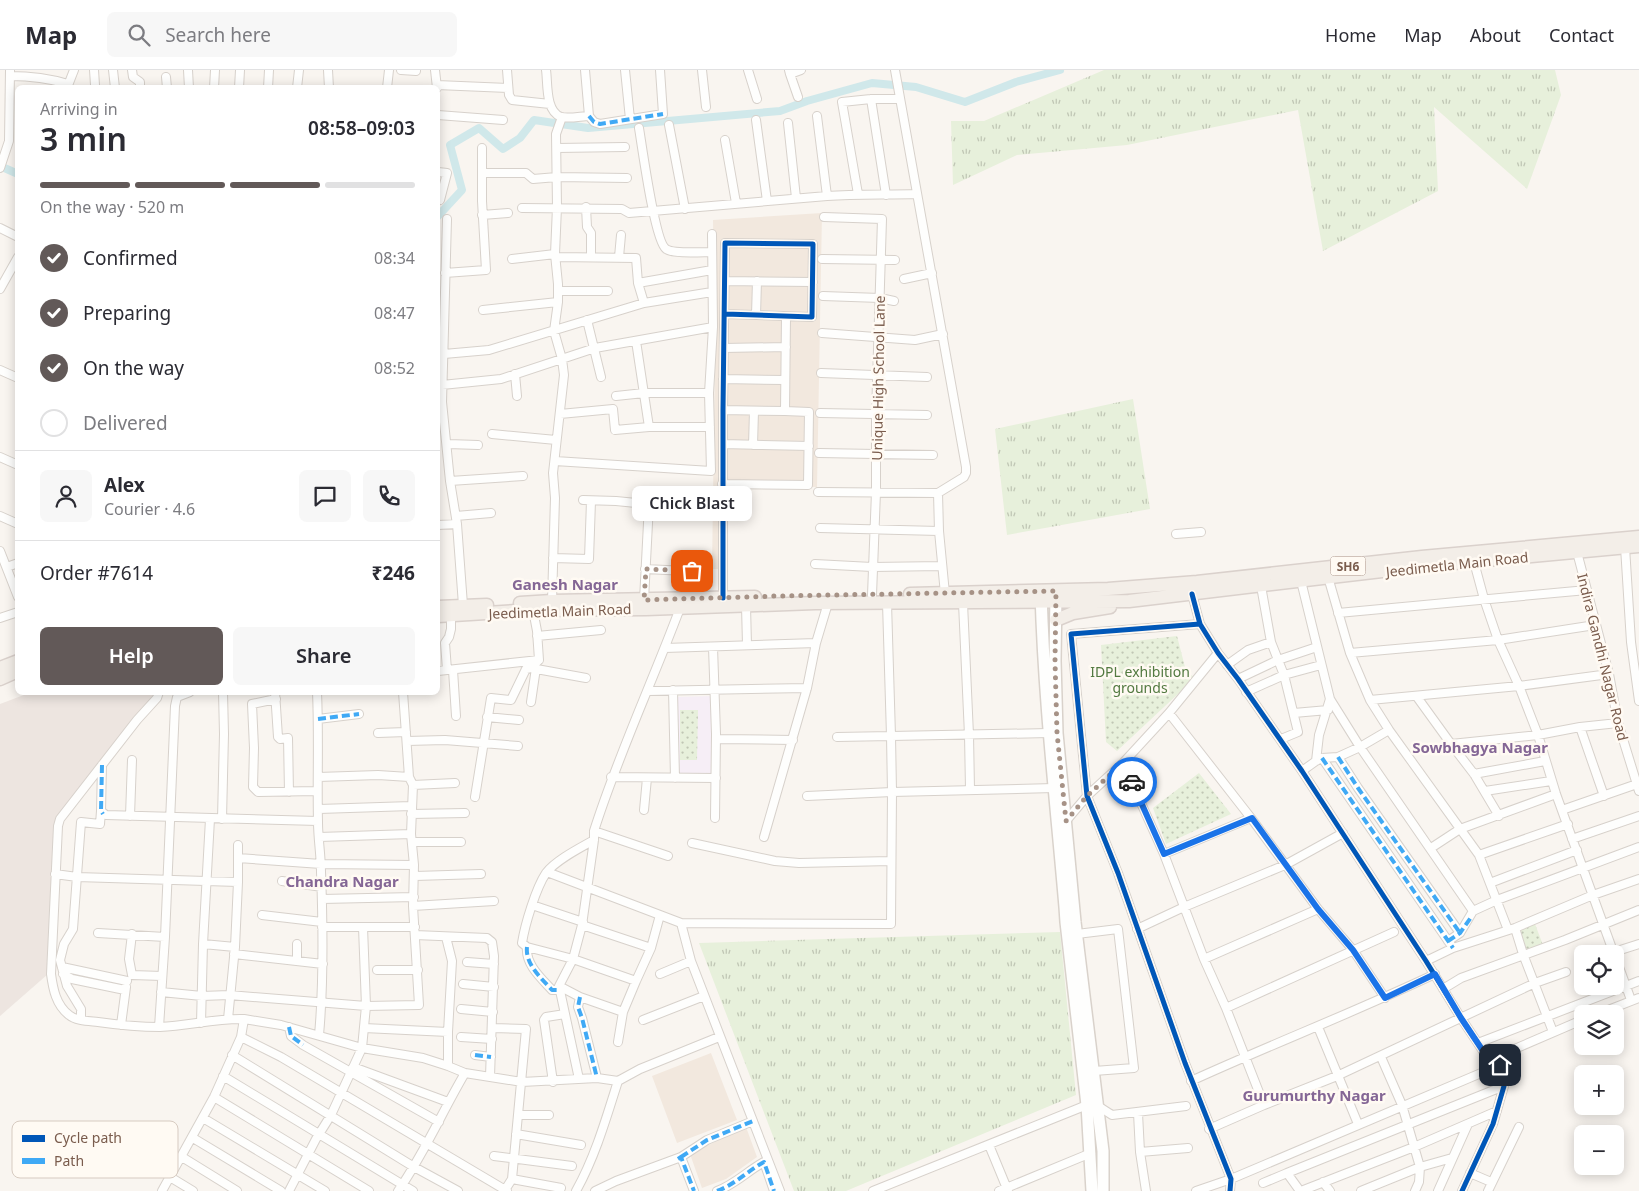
<!DOCTYPE html>
<html lang="en">
<head>
<meta charset="utf-8">
<style>
	body { margin:0; font-family:"Noto Sans",sans-serif; background:#f7f7f7; color:#2b2b33; height:100vh; display:flex; flex-direction:column; font-size:19px; white-space:nowrap }
	* { box-sizing:border-box; margin:0 }
	p { font-size:16px; color:#7c7c81 }
	.icon { flex:none; width:28px; height:28px; fill:none; stroke:currentColor; stroke-width:2; stroke-linecap:round; stroke-linejoin:round }
	.map { position:relative; flex:1; overflow:hidden }
	.sheet { position:absolute; left:15px; top:15px; width:425px; height:610px; display:flex; flex-direction:column; background:#fff; border-radius:8px; box-shadow:0 2px 12px #0003 }
	.sheet>* { flex:none }
	.buttons { position:absolute; left:1574px; top:875px; display:grid; gap:10px }
	.buttons a { display:grid; place-items:center; width:50px; height:50px; border-radius:8px; background:#fff; box-shadow:0 2px 12px #0003; font-size:25px }
	.pin { position:absolute; display:grid; place-items:center; width:42px; height:42px; color:#fff; margin:-21px; border-radius:10px; box-shadow:0 2px 8px #0006 }
	.courier { position:absolute; display:grid; place-items:center; width:50px; height:50px; margin:-25px; border:4px solid #1a73e8; border-radius:50%; background:#fff; color:#222; box-shadow:0 1px 6px #0007 }
	.bubble { position:absolute; height:35px; border-radius:8px; background:#fff; box-shadow:0 2px 12px #0003; font-size:16px; font-weight:600; line-height:35px; text-align:center }
	.head em { font-style:normal; font-weight:600 }
	.head div { display:flex; flex-direction:column-reverse }
	.head { display:flex; align-items:center; justify-content:space-between; height:85px; padding:0 25px }
	h1 { font-size:32px; font-weight:600; line-height:38px }
	.bar { display:grid; grid-template-columns:repeat(4,1fr); gap:8px 5px; align-content:center; height:60px; padding:0 25px }
	.bar i { height:6px; border-radius:4px; background:#e1e1e2 }
	.bar .on { background:#625958 }
	.bar p { grid-column:span 4 }
	.line { display:flex; align-items:center; gap:12px; padding:0 25px; border-top:1px solid #e1e1e2 }
	.line div { flex:1 }
	.round { display:grid; place-items:center; flex:none; width:52px; height:52px; border-radius:8px; background:#f7f7f7 }
	ol { padding:0 25px; list-style:none }
	li { display:flex; align-items:center; gap:15px; height:55px }
	li p { margin-inline-start:auto }
	li .icon { padding:5px; border-radius:50%; background:#625958; color:#fff; stroke-width:4 }
	li:last-child { color:#7c7c81 }
	li i { width:28px; height:28px; border:2px solid #e1e1e2; border-radius:50% }
	.button { display:flex; gap:10px; margin-top:auto; padding:10px 25px }
	.button a { flex:1; height:58px; border-radius:8px; background:#625958; color:#fff; font-size:20px; font-weight:600; line-height:58px; text-align:center }
	.button a+a { background:#f7f7f7; color:#2b2b33 }
	header { display:flex; align-items:center; gap:30px; box-sizing:border-box; height:70px; padding:0 25px; background:#fff; border-bottom:1px solid #e1e1e2 }
	header strong { font-size:24px }
	nav { display:flex; gap:28px; margin-inline-start:auto; font-size:18px }
	.search { width:350px; height:45px; background:#f7f7f7; display:flex; align-items:center; gap:12px; box-sizing:border-box; padding:0 18px; border-radius:8px; color:#7c7c81; font-size:19px }
	.map>svg:first-child { display:block }
	.residential { fill:#f2e8de }
	.industrial { fill:#ede5e0 }
	.education { fill:#f6eef6 }
	.grass { fill:url(#grass-tufts) }
	.park { fill:url(#park-dots) }
	.lines { fill:none; stroke-linecap:round; stroke-linejoin:round }
	.canal { stroke:#d0e8ea; stroke-width:8 }
	.street-casing { stroke:#d7d1cb; stroke-width:10 }
	.secondary-casing { stroke:#d9d2cb; stroke-width:14 }
	.primary-casing { stroke:#dad1cc; stroke-width:15 }
	.street { stroke:#fefefd; stroke-width:8 }
	.secondary { stroke:#fefefd; stroke-width:11 }
	.primary { stroke:#f3eee8; stroke-width:12 }
	.quiet { stroke:#3fa9f5; stroke-width:4; stroke-dasharray:8 4; stroke-linecap:butt }
	.cycleway-casing { stroke:#fffaf3; stroke-width:8 }
	.cycleway { stroke:#0057b8; stroke-width:5 }
	.done { stroke:#a69286; stroke-width:5; stroke-dasharray:0 9 }
	.route { stroke:#1a73e8; stroke-width:6 }
	.labels { text-anchor:middle; dominant-baseline:central; stroke-width:5; stroke-linejoin:round; paint-order:stroke }
	.shield { fill:#fffaf3; stroke:#a28b7f; stroke-width:1 }
	.shield-label { font-size:12px; font-weight:bold; fill:#7a5c4d }
	.street-label { font-size:14px; fill:#7a5c4d; stroke:#fffaf3 }
	.park-label { font-size:14px; fill:#537a41; stroke:#fffaf3 }
	.neighbourhood-label { font-size:15px; font-weight:bold; fill:#846695; stroke:#fffaf3 }
	.key { fill:#fffaf3; stroke:#d7cbc1; stroke-width:1 }
	.key-label { font-size:14px; fill:#7a5c4d }
</style>
</head>
<body>
<header>
<strong>Map</strong>
<div class="search"><svg class="icon" aria-label="search" viewBox="0 0 24 24"><circle cx="10" cy="10" r="6"/><path d="M15 15l6 6"/></svg>Search here</div>
<nav><a>Home</a><a>Map</a><a>About</a><a>Contact</a></nav>
</header>
<div class="map">
<svg width="1639" height="1121" viewBox="0 0 1639 1121">
	<defs>
		<pattern id="grass-tufts" width="24" height="20" patternUnits="userSpaceOnUse" patternTransform="scale(1.25)"><rect width="24" height="20" fill="#e7f0db"/><path d="M3 7l-1-3M5 7V3M7 7l1-3M15 17l-1-3M17 17v-4M19 17l1-3" fill="none" stroke="#c0c6b4"/></pattern>
		<pattern id="park-dots" width="8" height="8" patternUnits="userSpaceOnUse" patternTransform="scale(1.25)"><rect width="8" height="8" fill="#e7f0db"/><path d="M2 2h.1M6 6h.1" fill="none" stroke="#c0c6b4" stroke-width="1.8" stroke-linecap="round"/></pattern>
	</defs>
	<rect width="100%" height="100%" fill="#f9f5f0"/>
	<path class="residential" d="M822 143 817 417H727L728 499H712L715 284 713 150Z
		M711 983 737 1050 677 1073 652 1006Z
		M746 1057 757 1087 726 1109 702 1118 690 1084Z"/>
	<path class="industrial" d="M29 623H156L56 748 48 904 0 946V634Z"/>
	<path class="education" d="M714 626V703L677 704V627Z"/>
	<path class="grass" d="M1104 0H1555L1561 25 1527 119 1434 37 1438 121 1323 181 1298 40 1127 75 1017 85 953 115 951 51H984Z
		M1133 329 1150 439 1007 465 995 359Z
		M1060 862 1076 1025 846 1121H794L699 873Z"/>
	<path class="park" d="M1177 566 1186 601 1195 608 1117 681 1106 672 1101 575Z
		M680 640H698L697 690H680Z
		M1199 703 1231 744 1166 774 1153 738Z
		M1535 854 1543 875 1526 881 1519 860Z"/>
	<g class="lines">
		<path class="canal" d="M0 96 18 104
			M438 146 462 120 450 75 479 58 503 79 520 68 534 50 588 58 780 41 807 31 872 13 916 17 965 32 1016 12 1060 0"/>
		<g class="street-casing">
			<path id="street" d="M94 0 95 15
				M113 0 115 18
				M132 0 133 7 140 12V18
				M188 0 189 18
				M328 0 329 18
				M401 0 416 1
				M435 0 437 18
				M507 0 509 25 512 30 550 34
				M546 0C548 13 545 41 561 47 569 49 582 46 589 46
				M585 0 589 46 594 52 600 54 663 44 660 0
				M625 0 630 49
				M702 0 706 37
				M748 0 757 29
				M789 0 790 4 801 0
				M895 0 966 397V403L964 407 938 423 939 461 945 524
				M790 4 798 27
				M10 6C31 6 48 8 68 14
				M166 7 167 18
				M437 15 508 18
				M67 18 74 0
				M214 18 215 0
				M239 18 240 0
				M268 18 269 0
				M297 18 299 0
				M387 18 389 0
				M871 29 886 125
				M438 45 503 50
				M817 46 827 126
				M756 50 767 131
				M788 53 796 128
				M669 55 685 139
				M639 58C642 76 655 172 666 179 673 184 702 182 712 182
				M725 70 736 133
				M557 78 625 77
				M0 98 9 71 10 0
				M438 102 447 103 440 130
				M483 103H526L533 109 557 107 627 108
				M858 124 842 32 871 29H900
				M586 137 587 157 591 163V186
				M522 138 622 139 629 143 827 126C857 124 887 125 917 124
				M482 145 508 143
				M824 147 882 149 876 345V422L872 525
				M447 149 442 332 450 411 457 454 463 535
				M0 158 18 167
				M556 187 636 188 638 213
				M619 187 621 165
				M512 189 555 184
				M822 189 895 190
				M445 203 486 200 482 131V78
				M904 209 932 203
				M725 211 813 212
				M0 219 18 187
				M558 221H608
				M823 226 880 228 894 231
				M644 233 638 213 712 200
				M483 240 558 232
				M756 245 757 211
				M587 250 601 307
				M822 263 915 270 943 264
				M636 271 649 357
				M724 278 786 277
				M444 284 489 280 644 233 712 222
				M0 300 18 308
				M821 303 927 307
				M515 304 517 326
				M723 309 785 310
				M442 315 501 309 595 278 713 257
				M616 326 644 323H709
				M723 340 785 341
				M820 343 927 345
				M560 344 613 339 615 360 649 357H710
				M492 364 556 370
				M448 374 478 375
				M723 374 809 376
				M753 375 754 341
				M819 383 933 385
				M0 387 18 395
				M555 391 711 401 709 323 713 257 712 164
				M450 411 523 406
				M722 414 808 415 809 342 785 341 786 247
				M818 422 938 423
				M583 430 616 431 706 440
				M0 446 18 454
				M456 446 491 443
				M438 455 457 454
				M820 458 939 461
				M1176 464 1201 462
				M1625 477 1631 572 1639 631
				M0 481 18 527
				M1577 482 1609 604 1618 653 1639 721
				M553 488 589 489 591 431
				M1474 492 1484 529 1498 570 1519 616 1538 665 1556 724 1614 884
				M815 494 872 497 942 496
				M7 497 18 493
				M645 499 708 502
				M1328 507 1350 583 1370 630 1389 660 1479 785 1508 860
				M1301 511 1330 629 1319 665 1316 691
				M1261 516 1271 572 1284 605 1298 662 1281 669
				M1192 524 1200 554 1218 583 1238 609 1302 701 1426 891 1461 948 1489 990 1500 995 1504 1016 1493 1054 1462 1121
				M723 528V340L725 173 813 174 812 247 725 244
				M644 530 649 434
				M552 531 555 428 553 403 564 305 562 289 554 261 558 232V214L555 184 557 137 556 64 562 47
				M963 533 969 665 970 719
				M746 536 747 575
				M1338 543 1587 520
				M0 548 18 542
				M1200 554 1071 564 1087 726 1118 803 1185 993 1231 1109 1230 1121
				M537 566 601 560
				M816 573 828 533
				M713 577 716 664 715 748
				M665 578 816 573 807 618 764 767
				M1350 583 1498 570 1595 555
				M1227 595 1248 580 1271 572
				M531 598 586 608
				M447 600 539 590
				M453 600 456 646
				M438 601 447 600 445 573 449 567 451 559V546
				M1238 609 1278 590 1317 577
				M673 620 675 708
				M648 621 807 618
				M159 622 157 628 137 650 60 749 58 756 51 904C53 919 56 935 69 945 76 951 89 951 98 952 119 955 139 957 160 957 188 956 216 948 244 949
				M275 622 278 667 280 669 288 668 289 722
				M317 622C319 666 317 709 318 752 318 769 321 785 321 802 323 856 324 911 319 965
				M1246 622 1284 605 1321 595
				M1417 627 1451 674 1474 704 1499 746
				M276 629 252 634 254 678 253 717 258 722 317 721
				M1330 629 1360 677 1473 841
				M1370 630 1519 616 1609 604
				M531 632 536 598
				M1169 643 1251 748 1318 839 1353 880 1385 928
				M1294 643 1328 640
				M487 647 519 650
				M318 649 359 644
				M1580 657 1604 726
				M378 663 406 662
				M1049 663 891 666 892 722 1054 718
				M837 667 891 666 887 533
				M716 669 793 670
				M407 671 445 670 518 676
				M1451 674 1538 665 1580 657 1618 653
				M1338 687 1358 718 1460 863
				M1322 688 1453 878
				M1123 693 1164 784 1204 889 1226 938 1264 1035
				M102 695 101 741 106 745 318 751
				M1302 701 1316 691 1322 688 1338 687 1360 677 1389 660
				M1474 704 1545 691
				M318 707 378 705 409 707
				M611 707 716 708
				M413 715 455 713
				M1485 721 1551 711
				M475 727 491 628 511 630 526 599 531 598 539 590 537 561 533 540
				M319 739 411 736
				M644 740 647 708
				M1562 740 1637 714
				M411 744 465 743
				M130 746 132 690
				M222 749 224 664 223 622
				M1066 751 1087 726 1123 693 1169 643 1218 583
				M594 761 668 786
				M319 767 411 764
				M1572 769 1639 746
				M594 770C580 778 556 790 546 803 536 818 525 854 522 873L527 877 573 889 636 911 651 878
				M412 772H461
				M692 773 775 791 799 793 891 791
				M1431 778 1460 759 1556 724
				M1164 784 1251 748
				M1479 785 1568 754
				M238 788 321 794 414 795
				M547 802 660 845 651 878 582 855
				M55 804 77 807 238 812
				M415 806 481 804
				M282 811 322 817
				M1490 813 1577 780
				M322 829 414 827
				M532 835 583 852
				M413 836 494 831
				M262 845 322 852
				M660 845 681 853 891 854 892 722 807 726
				M681 853 691 891 780 1121
				M322 857H415
				M1515 858 1523 884 1553 962
				M1137 859 1184 837 1285 795 1343 763
				M98 863 165 867
				M132 864 129 889 132 905 162 906
				M1077 864 1118 859 1134 998 1094 1001
				M415 865 487 868 492 872 494 886 490 1007
				M446 867 452 891 448 962V996
				M1448 871 1460 863 1473 841 1497 830 1639 777
				M203 874 235 877
				M297 874V891
				M527 877C525 894 541 908 552 920H558
				M1614 882 1639 874
				M234 884 323 894
				M1615 886 1631 930
				M1204 889 1318 839
				M1426 891 1453 878 1515 858 1593 825 1639 809
				M467 892 494 894
				M62 897 127 911
				M377 900H418
				M63 904 72 909 125 920
				M660 904 691 891
				M463 914 494 917
				M559 916 580 927 623 942 636 911
				M1443 919 1461 908 1565 870 1639 840
				M161 922 202 926 229 925 366 936 419 935 413 836 414 795 411 764 413 715 409 707 403 622
				M580 927 578 937 582 948 597 1008
				M1226 938 1394 862
				M461 939 493 942
				M1598 944 1639 928
				M228 949 235 877 238 812V775
				M81 950V939L67 916 60 890 64 874 73 859 81 752 100 754 101 741
				M643 950 704 926
				M201 953 203 874 210 749
				M121 955 126 917
				M159 957 165 867 175 636 177 627 190 622
				M289 957 291 966 303 975 439 1052
				M1318 957 1358 1054
				M364 958 448 962
				M493 958 526 959 512 1109 505 1120
				M241 967 281 987 507 1121
				M461 967 492 969
				M618 972 623 942
				M1478 973 1639 911
				M232 985 414 1097 458 1121
				M475 985 491 987
				M1381 987 1402 1035 1420 1097 1419 1112 1415 1121
				M1489 990 1582 950
				M353 997 448 1032
				M223 1006 413 1121
				M579 1009 559 916 573 889 582 855 594 770V761C618 685 652 613 680 538
				M1191 1011C1272 974 1355 942 1435 904
				M553 1012 544 950 546 947 565 944
				M214 1027 369 1121
				M1138 1043 1140 1082 1146 1121
				M518 1045H549
				M203 1048 325 1121
				M1209 1059 1264 1035 1337 1006 1535 913 1566 902
				M516 1064 581 1075
				M193 1068 281 1121
				M989 1075 1008 1121
				M1140 1082 1188 1078
				M494 1086 572 1096
				M182 1087 237 1121
				M681 1087 707 1070 753 1051
				M1470 1103 1491 1112
				M170 1107 193 1121
				M512 1109 561 1118
				M1323 1112 1330 1121
				M1263 1113 1287 1103
				M162 1121 214 1027 241 967 244 949 281 955 362 978 423 988 448 996 465 1003 522 1012 597 1008 618 1011
				M289 1121 316 1069 331 1045 362 978 366 936 363 857
				M398 1121C424 1084 442 1042 465 1003
				M576 1121C595 1087 606 1049 618 1011L640 999 719 967
				M595 1121 616 1111 681 1087 694 1121
				M717 1121C734 1115 749 1100 764 1092L774 1121
				M873 1121 1087 1035 1098 1036 1112 1045 1186 1036
				M999 1121 1091 1083
				M1196 1121 1231 1109 1500 995
				M1300 1121 1287 1103 1504 1016
				M1301 1121 1414 1077 1497 1041
				M1361 1121 1420 1097 1452 1088
				M1438 1121 1468 1054
				M1488 1121 1519 1057"/>
		</g>
		<g class="secondary-casing">
			<path id="secondary" d="M1041 523C1044 628 1056 732 1065 837L1066 852 1087 1035 1092 1121
				M1056 523 1055 591 1057 663 1075 852 1103 1081V1121"/>
		</g>
		<g class="primary-casing">
			<path id="primary" d="M910 524 1108 519 1197 512 1422 487 1639 467
				M520 533 552 531 755 527
				M438 537 487 535
				M438 546 533 540 646 539 815 533 1129 531 1433 495 1639 476
				M1056 550 1073 543 1110 537
				M0 598 18 591
				M0 609 18 601"/>
		</g>
		<use href="#street" class="street"/>
		<use href="#secondary" class="secondary"/>
		<use href="#primary" class="primary"/>
		<path class="quiet" d="M589 46 594 52 600 54 663 44
			M318 649 359 644
			M1338 687 1358 718 1460 863
			M1322 688 1453 878
			M102 695 101 741 103 744
			M1448 871 1460 863 1472 846
			M527 877C525 894 541 908 552 920H558
			M580 927 578 937 582 948 597 1008
			M289 957 291 966 303 975
			M475 985 491 987
			M681 1087 707 1070 753 1051
			M678 1089 681 1087 694 1121
			M717 1121C734 1115 749 1100 764 1092L774 1121"/>
		<g class="cycleway-casing">
			<path id="cycleway" d="M1192 524 1200 554 1218 583 1238 609 1302 701 1426 891 1461 948 1489 990 1500 995 1504 1016 1493 1054 1462 1121
				M723 528V340L725 173 813 174 812 247 725 244
				M1200 554 1071 564 1087 726 1118 803 1185 993 1231 1109 1230 1121"/>
		</g>
		<use href="#cycleway" class="cycleway"/>
	</g>
	<g class="lines">
		<path class="done" d="M692 501 646 499 644 530 778 526 1056 521 1055 591 1057 663 1066 751 1087 726 1123 693 1132 712"/>
		<path class="route" d="M1132 712 1164 784 1252 748 1318 839 1353 880 1385 928 1435 904 1461 948 1489 990 1500 995"/>
	</g>
	<g class="labels">
		<rect class="shield" x="1330.5" y="486.5" width="35" height="19" rx="4"/>
		<g class="shield-label">
			<text x="1348" y="496">SH6</text>
		</g>
		<g class="street-label">
			<text transform="translate(878 308) rotate(-89)">Unique High School Lane</text>
			<text transform="translate(1457 494) rotate(-6)">Jeedimetla Main Road</text>
			<text transform="translate(560 541) rotate(-2)">Jeedimetla Main Road</text>
			<text transform="translate(1603 587) rotate(76)">Indira Gandhi Nagar Road</text>
		</g>
		<g class="park-label">
			<text x="1140" y="601">IDPL exhibition<tspan x="1140" dy="16">grounds</tspan></text>
		</g>
		<g class="neighbourhood-label">
			<text x="565" y="514">Ganesh Nagar</text>
			<text x="1480" y="677">Sowbhagya Nagar</text>
			<text x="342" y="811">Chandra Nagar</text>
			<text x="1314" y="1025">Gurumurthy Nagar</text>
		</g>
	</g>
	<rect x="12" y="1051" width="166" height="57" rx="8" class="key"/>
	<rect x="22" y="1065" width="23" height="7" fill="#0057b8"/>
	<rect x="22" y="1088" width="23" height="6" fill="#3fa9f5"/>
	<g class="key-label">
		<text x="54" y="1073">Cycle path</text>
		<text x="54" y="1096">Path</text>
	</g>
</svg>
<div class="buttons">
<a><svg class="icon" aria-label="locate" viewBox="0 0 24 24"><circle cx="12" cy="12" r="6"/><path d="M12 2v4M12 18v4M2 12h4M18 12h4"/></svg></a>
<a><svg class="icon" aria-label="layers" viewBox="0 0 24 24"><path d="M12 4l9 5-9 5-9-5zM3 14l9 5 9-5"/></svg></a>
<a>+</a>
<a>−</a>
</div>
<div class="pin" style="left:692px;top:501px;background:#ea580c"><svg class="icon" aria-label="bag" viewBox="0 0 24 24"><path d="M5 8h14l-1 12H6zM9 8a3 3 0 0 1 6 0"/></svg></div>
<div class="pin" style="left:1500px;top:995px;background:#1f2937"><svg class="icon" aria-label="home" viewBox="0 0 24 24"><path d="M3 11l9-7 9 7M6 9v11h12V9"/></svg></div>
<div class="courier" style="left:1132px;top:712px"><svg class="icon" aria-label="car" viewBox="0 0 24 24"><path d="M5 17H2v-5l4-1 3-4h7l3 4 3 1v5h-3M9 17h6M6 11h13"/><circle cx="7" cy="17" r="2"/><circle cx="17" cy="17" r="2"/></svg></div>
<div class="bubble" style="left:632px;top:416px;width:120px">Chick Blast</div>
<section class="sheet">
<div class="head"><div><h1>3 min</h1><p>Arriving in</p></div><em>08:58–09:03</em></div>
<div class="bar"><i class="on"></i><i class="on"></i><i class="on"></i><i></i><p>On the way · 520 m</p></div>
<ol>
<li><svg class="icon" aria-label="check" viewBox="0 0 24 24"><path d="M5 12l5 5 9-10"/></svg>Confirmed<p>08:34</p></li>
<li><svg class="icon" aria-label="check" viewBox="0 0 24 24"><path d="M5 12l5 5 9-10"/></svg>Preparing<p>08:47</p></li>
<li><svg class="icon" aria-label="check" viewBox="0 0 24 24"><path d="M5 12l5 5 9-10"/></svg>On the way<p>08:52</p></li>
<li><i></i>Delivered</li>
</ol>
<div class="line" style="height:90px"><a class="round"><svg class="icon" aria-label="person" viewBox="0 0 24 24"><circle cx="12" cy="8" r="4"/><path d="M4 21q1-7 8-7t8 7"/></svg></a><div><b>Alex</b><p>Courier · 4.6</p></div><a class="round"><svg class="icon" aria-label="chat" viewBox="0 0 24 24"><path d="M4 5h16v11H9l-5 4z"/></svg></a><a class="round"><svg class="icon" aria-label="phone" viewBox="0 0 24 24"><path d="M5 4h4l2 5-3 2q2 4 5 5l2-3 5 2v4C11 20 4 13 5 4z"/></svg></a></div>
<div class="line" style="height:65px"><div>Order #7614</div><b>₹246</b></div>
<div class="button"><a>Help</a><a>Share</a></div>
</section>
</div>
</body>
</html>
